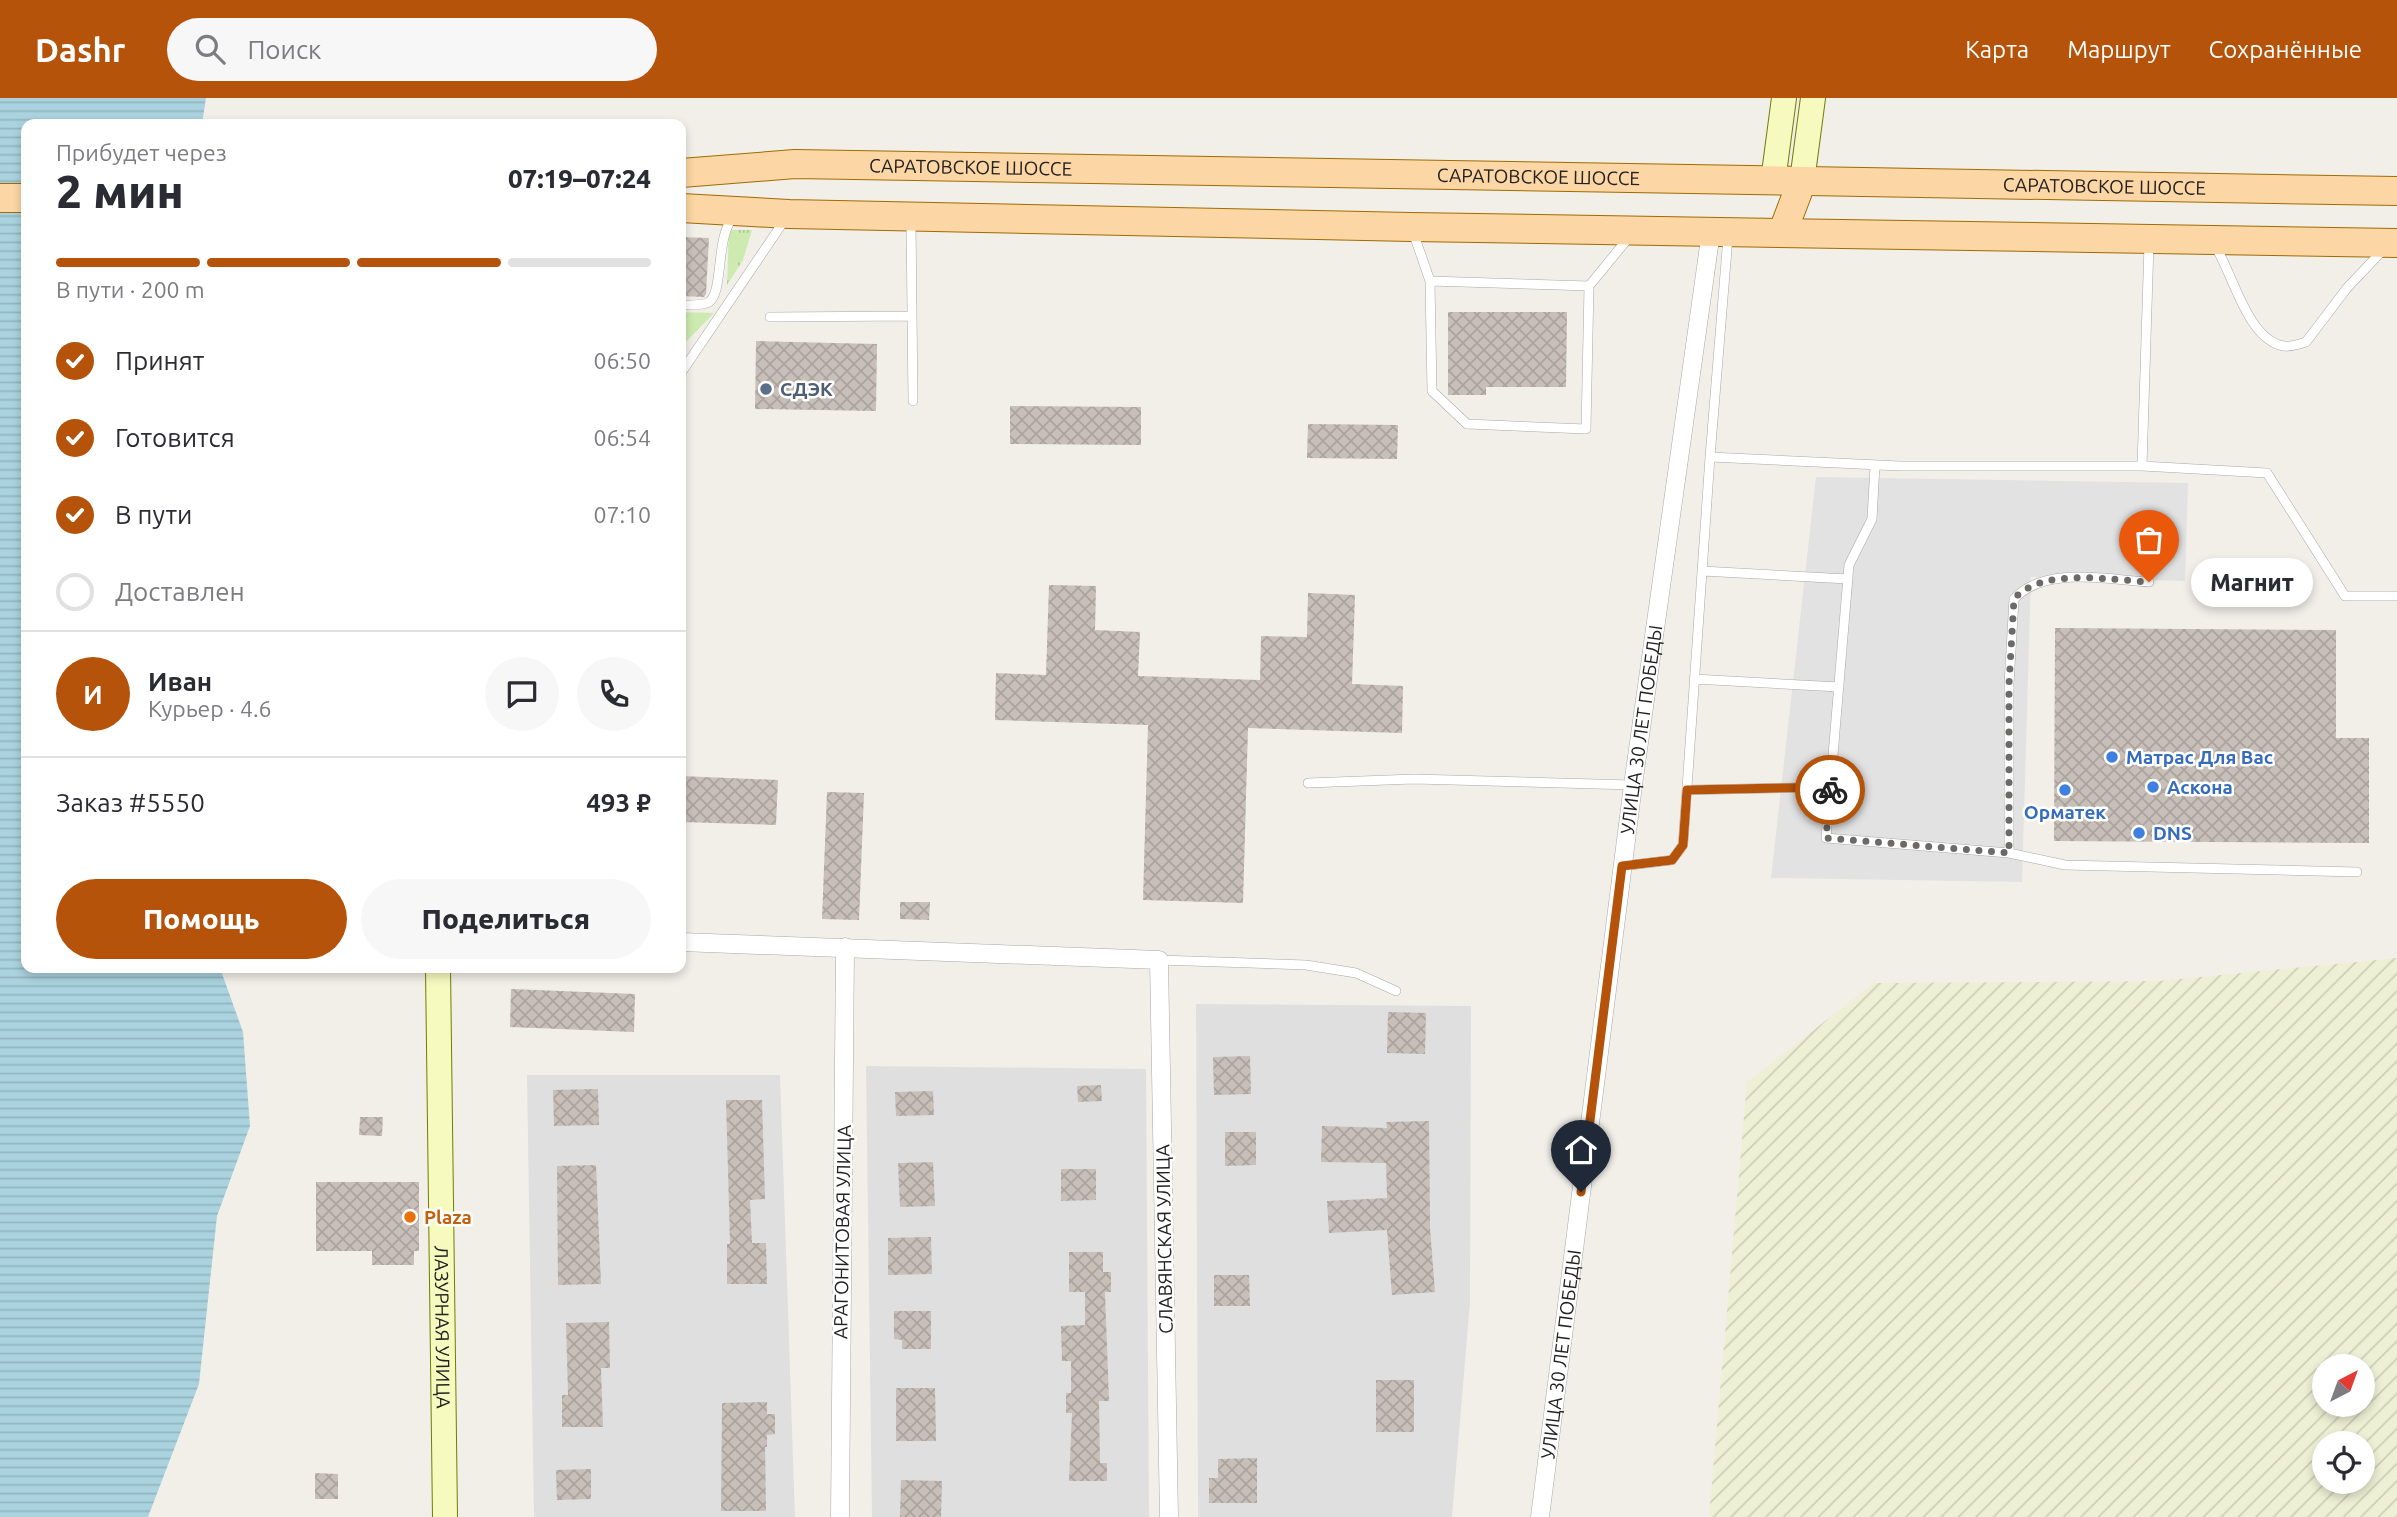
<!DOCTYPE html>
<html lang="ru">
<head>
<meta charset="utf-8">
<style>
	body { margin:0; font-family:Ubuntu,sans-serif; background:#f7f7f7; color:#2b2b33; height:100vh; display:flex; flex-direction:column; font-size:26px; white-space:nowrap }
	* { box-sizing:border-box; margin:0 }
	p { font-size:23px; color:#7c7c81 }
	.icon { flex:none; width:38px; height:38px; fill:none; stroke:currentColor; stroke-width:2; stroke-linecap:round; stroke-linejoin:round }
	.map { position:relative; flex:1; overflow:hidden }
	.panel { position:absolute; left:21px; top:21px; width:665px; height:854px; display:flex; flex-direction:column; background:#fff; border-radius:14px; box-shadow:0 4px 10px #0003 }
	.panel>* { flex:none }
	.needle { width:46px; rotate:41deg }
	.tools { position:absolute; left:2312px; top:1256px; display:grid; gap:14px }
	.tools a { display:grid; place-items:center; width:63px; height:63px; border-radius:50%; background:#fff; box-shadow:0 4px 10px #0003; font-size:35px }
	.pin { position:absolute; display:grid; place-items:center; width:60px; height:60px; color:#fff; margin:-72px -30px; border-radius:50% 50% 50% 0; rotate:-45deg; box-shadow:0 0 7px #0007 }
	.pin .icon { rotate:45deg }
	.courier { position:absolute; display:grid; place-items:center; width:70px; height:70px; margin:-35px; border:5px solid #b45309; border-radius:50%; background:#fff; color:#222; box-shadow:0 2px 9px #0007 }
	.bubble { position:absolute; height:49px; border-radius:24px; background:#fff; box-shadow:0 4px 10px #0003; font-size:23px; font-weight:800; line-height:49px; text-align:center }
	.head em { font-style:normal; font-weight:800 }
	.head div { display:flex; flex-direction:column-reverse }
	.head { display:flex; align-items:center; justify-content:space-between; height:119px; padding:0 35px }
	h1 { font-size:46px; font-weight:800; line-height:52px }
	.bar { display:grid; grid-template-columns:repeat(4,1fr); gap:10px 7px; align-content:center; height:84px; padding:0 35px }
	.bar i { height:9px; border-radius:5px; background:#e1e1e2 }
	.bar .active { background:#b45309 }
	.bar p { grid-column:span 4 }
	.line { display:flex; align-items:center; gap:18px; padding:0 35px; border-top:2px solid #e1e1e2 }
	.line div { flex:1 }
	.round { display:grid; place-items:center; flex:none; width:74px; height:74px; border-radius:37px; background:#f7f7f7 }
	ol { padding:0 35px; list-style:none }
	li { display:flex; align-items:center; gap:21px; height:77px }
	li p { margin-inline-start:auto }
	li .icon { padding:7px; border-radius:50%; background:#b45309; color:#fff; stroke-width:4 }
	li:last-child { color:#7c7c81 }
	li i { width:38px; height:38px; border:4px solid #e1e1e2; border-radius:50% }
	.primary-button { display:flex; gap:14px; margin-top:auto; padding:14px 35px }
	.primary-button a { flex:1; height:80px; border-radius:42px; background:#b45309; color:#fff; font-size:28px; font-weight:800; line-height:80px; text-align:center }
	.primary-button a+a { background:#f7f7f7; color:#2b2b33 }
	header { display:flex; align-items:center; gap:42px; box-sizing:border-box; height:98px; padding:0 35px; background:#b45309; color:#fff }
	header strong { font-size:33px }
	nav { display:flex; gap:38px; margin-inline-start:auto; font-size:24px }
	.search { width:490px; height:63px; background:#f7f7f7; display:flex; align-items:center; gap:18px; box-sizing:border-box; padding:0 24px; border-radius:38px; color:#7c7c81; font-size:26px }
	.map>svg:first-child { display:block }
	.residential { fill:#e0dfdf }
	.farmland { fill:url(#farmland-furrows); fill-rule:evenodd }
	.grass { fill:url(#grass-tufts) }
	.parking { fill:#e2e2e2 }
	.water { fill:url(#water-rules) }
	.building { fill:url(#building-cross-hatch) }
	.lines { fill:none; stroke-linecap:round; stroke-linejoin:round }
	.lane-casing { stroke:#a9a9a9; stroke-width:10 }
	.street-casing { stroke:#a9a9a9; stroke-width:19 }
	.secondary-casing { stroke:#707d05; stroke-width:26 }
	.primary-casing { stroke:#a06b00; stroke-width:30 }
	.lane { stroke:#fff; stroke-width:9 }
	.street { stroke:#fff; stroke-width:18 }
	.secondary { stroke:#f7fabf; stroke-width:24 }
	.primary { stroke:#fcd6a4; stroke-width:28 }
	.done { stroke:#6b6a68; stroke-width:7; stroke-dasharray:0 12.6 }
	.route { stroke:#b45309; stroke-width:9 }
	.service-dot { fill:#5c6f8a; stroke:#fff; stroke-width:2.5 }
	.shop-dot { fill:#3f7fe0; stroke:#fff; stroke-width:2.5 }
	.food-dot { fill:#e8710a; stroke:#fff; stroke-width:2.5 }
	.labels { text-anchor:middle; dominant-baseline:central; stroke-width:5; stroke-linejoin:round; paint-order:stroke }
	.street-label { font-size:19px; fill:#222; stroke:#fff }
	.service-label { font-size:19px; font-weight:bold; fill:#4e5e75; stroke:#fff; text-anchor:start }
	.shop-label { font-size:19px; font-weight:bold; fill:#366cbe; stroke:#fff; text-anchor:start }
	.food-label { font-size:19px; font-weight:bold; fill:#c56008; stroke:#fff; text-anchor:start }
</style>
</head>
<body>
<header>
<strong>Dashr</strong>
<div class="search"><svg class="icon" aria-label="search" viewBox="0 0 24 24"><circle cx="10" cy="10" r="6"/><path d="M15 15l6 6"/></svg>Поиск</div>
<nav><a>Карта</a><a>Маршрут</a><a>Сохранённые</a></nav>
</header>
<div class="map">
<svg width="2397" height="1419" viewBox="0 0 2397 1419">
	<defs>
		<pattern id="farmland-furrows" width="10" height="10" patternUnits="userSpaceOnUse" patternTransform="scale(1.75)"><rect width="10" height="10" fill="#eef0d5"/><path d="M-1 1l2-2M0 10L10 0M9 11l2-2" fill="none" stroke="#ccceb7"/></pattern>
		<pattern id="grass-tufts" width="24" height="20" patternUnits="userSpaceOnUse" patternTransform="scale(1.75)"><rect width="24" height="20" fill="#cdebb0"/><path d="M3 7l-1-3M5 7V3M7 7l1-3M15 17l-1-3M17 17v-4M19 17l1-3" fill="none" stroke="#b0c997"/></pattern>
		<pattern id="water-rules" width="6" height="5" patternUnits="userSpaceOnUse" patternTransform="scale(1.75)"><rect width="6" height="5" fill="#aad3df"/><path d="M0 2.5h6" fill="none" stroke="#92b5bf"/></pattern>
		<pattern id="building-cross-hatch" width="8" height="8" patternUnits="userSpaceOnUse" patternTransform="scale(1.75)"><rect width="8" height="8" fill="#c7bfb8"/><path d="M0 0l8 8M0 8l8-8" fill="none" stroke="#aba49e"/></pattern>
	</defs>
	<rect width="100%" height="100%" fill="#f2efe9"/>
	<path class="residential" d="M1196 906 1471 908 1470 1204 1452 1419H1198Z
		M866 968 1146 971 1149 1419H872Z
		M527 977H780L795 1419H534Z"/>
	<path class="farmland" d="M2397 860V1419H1709L1747 984 1874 885 2159 883ZM2324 1269H2362V1307H2324ZM2324 1346H2362V1384H2324Z"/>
	<path class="grass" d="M729 132H752L743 162 727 187Z
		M681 214 714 215 681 249Z"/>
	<path class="parking" d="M1816 379 2188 385 2185 483 2031 479 2022 784 1771 780Z"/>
	<path class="water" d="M0 0H206L202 26H26V870H220L243 934 250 1028 217 1118 199 1286 148 1419H0Z"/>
	<path class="building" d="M681 139 709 140 706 196 704 199 681 198Z
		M1448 214H1567L1566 289H1486V297H1448Z
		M756 243 877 246 876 313 755 311Z
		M1010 308 1141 309V347L1010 346Z
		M1308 326 1398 327 1397 361 1307 360Z
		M1049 487 1096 488 1095 532 1140 534 1138 578 1260 582 1261 538 1307 539 1308 495 1355 497 1352 586 1403 588 1402 635 1248 630 1243 805 1143 802 1148 627 995 622 996 575 1046 577Z
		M2055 530 2336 532V640H2369V745L2054 743Z
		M681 678 778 682 776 727 681 724Z
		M827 694 864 695 859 822 822 821Z
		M900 804H930L929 822 900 821Z
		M511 891 635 896 634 934 510 929Z
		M1388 914 1426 915 1425 956 1387 955Z
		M1250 958 1251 996 1214 997 1213 959Z
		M1101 987 1102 1003 1078 1004 1077 988Z
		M598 991 599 1027 554 1028 553 992Z
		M933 993 934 1017 896 1018 895 994Z
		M726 1002H762L765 1101 750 1102 752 1145H766L767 1186H727V1146H730Z
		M360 1019H383L382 1038 359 1037Z
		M1429 1023 1430 1130 1435 1194 1392 1197 1387 1132 1329 1135 1327 1103 1387 1100 1386 1065 1321 1064 1322 1028 1387 1030 1386 1024Z
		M1225 1034H1256V1067L1225 1068Z
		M933 1064 935 1108 900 1109 898 1065Z
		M596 1067 601 1186 558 1187 557 1068Z
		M1061 1071H1096V1102L1061 1103Z
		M316 1084H419V1153H414V1167H372V1153H316Z
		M931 1139 932 1176 888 1177V1140Z
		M1069 1154H1103V1174H1111V1194H1105L1109 1303H1099L1100 1365H1107V1383H1069L1072 1315H1066V1295H1071V1263H1062L1061 1228 1085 1227V1194H1069Z
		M1214 1177H1249L1250 1208H1214Z
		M894 1213H931V1251H902V1242L894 1241Z
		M609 1224 610 1270H601L603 1329H562V1297H568L566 1225Z
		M1376 1282H1414V1334H1376Z
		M896 1290H935L936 1343H896Z
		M767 1304V1316H775V1336L767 1337V1349H765L766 1413H721L722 1305Z
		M1257 1360V1405H1209V1380H1218V1361Z
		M591 1371V1401L557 1402 556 1372Z
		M315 1375 338 1376V1401H315Z
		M901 1382 942 1383 941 1419H900Z"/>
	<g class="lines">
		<g class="lane-casing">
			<path id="lane" d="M911 124 913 303
				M1413 134 1430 183 1589 188 1630 138
				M1728 139 1710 359 1900 368H2142L2267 375 2345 498H2397
				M2214 146C2233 175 2247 242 2284 248 2291 249 2300 246 2306 244L2347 190 2384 151
				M1430 183 1432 293 1467 326 1586 331 1589 188
				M681 207C689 207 702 208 709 204 724 194 715 138 734 118
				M770 219 912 218
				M681 275 786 120
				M1875 367 1872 421 1849 467 1826 740 2009 755V586L2014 501C2045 467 2108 482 2149 484
				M2142 368 2149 146
				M1702 473 1848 481
				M1694 581 1839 589
				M1308 685 1414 681 1633 687
				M1687 692 1831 689
				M2009 755 2065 767 2357 774
				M1623 768 1672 762 1683 747 1710 359
				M1159 862 1306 867 1356 875 1396 893"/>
		</g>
		<g class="street-casing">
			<g id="street">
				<path d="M681 844 1159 862 1169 1419"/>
				<path d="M840 1419 845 849"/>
				<path id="s1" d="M1540 1419 1633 687 1711 134"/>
			</g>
		</g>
		<g class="secondary-casing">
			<g id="secondary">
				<path d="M1773 83 1784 0"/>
				<path d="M1802 83 1813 0"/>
				<path id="s2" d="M438 870 445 1419"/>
			</g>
		</g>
		<g class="primary-casing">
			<g id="primary">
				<path id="s3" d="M681 75 795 66 2397 93"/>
				<path d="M0 100H26"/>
				<path d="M681 110 789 116 1411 129 2397 145"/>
				<path d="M1783 133 1802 83"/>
			</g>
		</g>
		<use href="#lane" class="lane"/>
		<use href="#street" class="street"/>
		<use href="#secondary" class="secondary"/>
		<use href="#primary" class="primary"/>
	</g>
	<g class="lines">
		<path class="done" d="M1830 692 1826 740 2009 755V586L2014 501C2042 469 2110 482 2149 484"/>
		<path class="route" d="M1581 1094 1622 768 1672 762 1683 747 1687 692 1831 689 1830 692"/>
	</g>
	<circle class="service-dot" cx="766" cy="291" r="7"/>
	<g class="shop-dot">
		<circle cx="2112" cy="659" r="7"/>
		<circle cx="2153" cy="689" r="7"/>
		<circle cx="2065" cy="692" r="7"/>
		<circle cx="2139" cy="735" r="7"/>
	</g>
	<circle class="food-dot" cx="410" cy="1119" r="7"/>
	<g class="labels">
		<g class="street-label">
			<text stroke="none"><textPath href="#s3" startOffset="290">САРАТОВСКОЕ ШОССЕ</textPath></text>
			<text stroke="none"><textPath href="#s3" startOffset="858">САРАТОВСКОЕ ШОССЕ</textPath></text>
			<text stroke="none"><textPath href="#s3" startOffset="1424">САРАТОВСКОЕ ШОССЕ</textPath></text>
			<text stroke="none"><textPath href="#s1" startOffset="794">УЛИЦА 30 ЛЕТ ПОБЕДЫ</textPath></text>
			<text transform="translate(842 1134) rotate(-89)">АРАГОНИТОВАЯ УЛИЦА</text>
			<text transform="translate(1164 1141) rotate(-91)">СЛАВЯНСКАЯ УЛИЦА</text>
			<text stroke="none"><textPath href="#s2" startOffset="359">ЛАЗУРНАЯ УЛИЦА</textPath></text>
			<text stroke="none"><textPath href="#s1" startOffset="164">УЛИЦА 30 ЛЕТ ПОБЕДЫ</textPath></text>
		</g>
		<g class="service-label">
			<text x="780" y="291">СДЭК</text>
		</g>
		<g class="shop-label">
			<text x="2126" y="659">Матрас Для Вас</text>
			<text x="2167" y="689">Аскона</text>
			<text x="2065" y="714" text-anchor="middle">Орматек</text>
			<text x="2153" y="735">DNS</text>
		</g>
		<g class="food-label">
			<text x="424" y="1119">Plaza</text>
		</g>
	</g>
</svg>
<div class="tools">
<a><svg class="needle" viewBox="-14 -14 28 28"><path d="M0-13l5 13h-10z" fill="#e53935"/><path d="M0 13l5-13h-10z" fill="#7c7c81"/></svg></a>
<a><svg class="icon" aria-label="locate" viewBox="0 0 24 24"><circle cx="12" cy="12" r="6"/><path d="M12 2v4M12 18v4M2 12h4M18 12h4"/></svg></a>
</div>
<div class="pin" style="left:2149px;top:484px;background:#ea580c"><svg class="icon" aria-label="bag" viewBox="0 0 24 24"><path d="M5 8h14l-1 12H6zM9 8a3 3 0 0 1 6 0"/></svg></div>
<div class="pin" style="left:1581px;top:1094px;background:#1f2937"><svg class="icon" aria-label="home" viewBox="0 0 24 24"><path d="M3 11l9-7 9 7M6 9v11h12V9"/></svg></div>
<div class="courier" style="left:1830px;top:692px"><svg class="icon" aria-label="bike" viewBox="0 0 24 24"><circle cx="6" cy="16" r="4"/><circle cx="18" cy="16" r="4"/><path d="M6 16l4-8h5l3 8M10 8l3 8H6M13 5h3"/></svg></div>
<div class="bubble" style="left:2191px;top:460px;width:122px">Магнит</div>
<section class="panel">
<div class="head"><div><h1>2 мин</h1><p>Прибудет через</p></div><em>07:19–07:24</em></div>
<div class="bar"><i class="active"></i><i class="active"></i><i class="active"></i><i></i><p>В пути · 200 m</p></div>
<ol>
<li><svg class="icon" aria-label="check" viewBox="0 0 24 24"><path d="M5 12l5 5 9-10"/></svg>Принят<p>06:50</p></li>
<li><svg class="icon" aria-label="check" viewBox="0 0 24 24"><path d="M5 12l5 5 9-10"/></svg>Готовится<p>06:54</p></li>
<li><svg class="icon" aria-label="check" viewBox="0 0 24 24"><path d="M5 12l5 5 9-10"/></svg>В пути<p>07:10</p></li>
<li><i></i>Доставлен</li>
</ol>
<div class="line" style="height:126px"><b class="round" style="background:#b45309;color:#fff">И</b><div><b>Иван</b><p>Курьер · 4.6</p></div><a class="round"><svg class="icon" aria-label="chat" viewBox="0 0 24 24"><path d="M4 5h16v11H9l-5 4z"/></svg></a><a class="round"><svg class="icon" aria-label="phone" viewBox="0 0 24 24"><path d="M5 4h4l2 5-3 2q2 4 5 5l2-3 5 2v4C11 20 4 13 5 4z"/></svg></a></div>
<div class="line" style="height:91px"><div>Заказ #5550</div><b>493 ₽</b></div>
<div class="primary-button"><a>Помощь</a><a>Поделиться</a></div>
</section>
</div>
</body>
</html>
